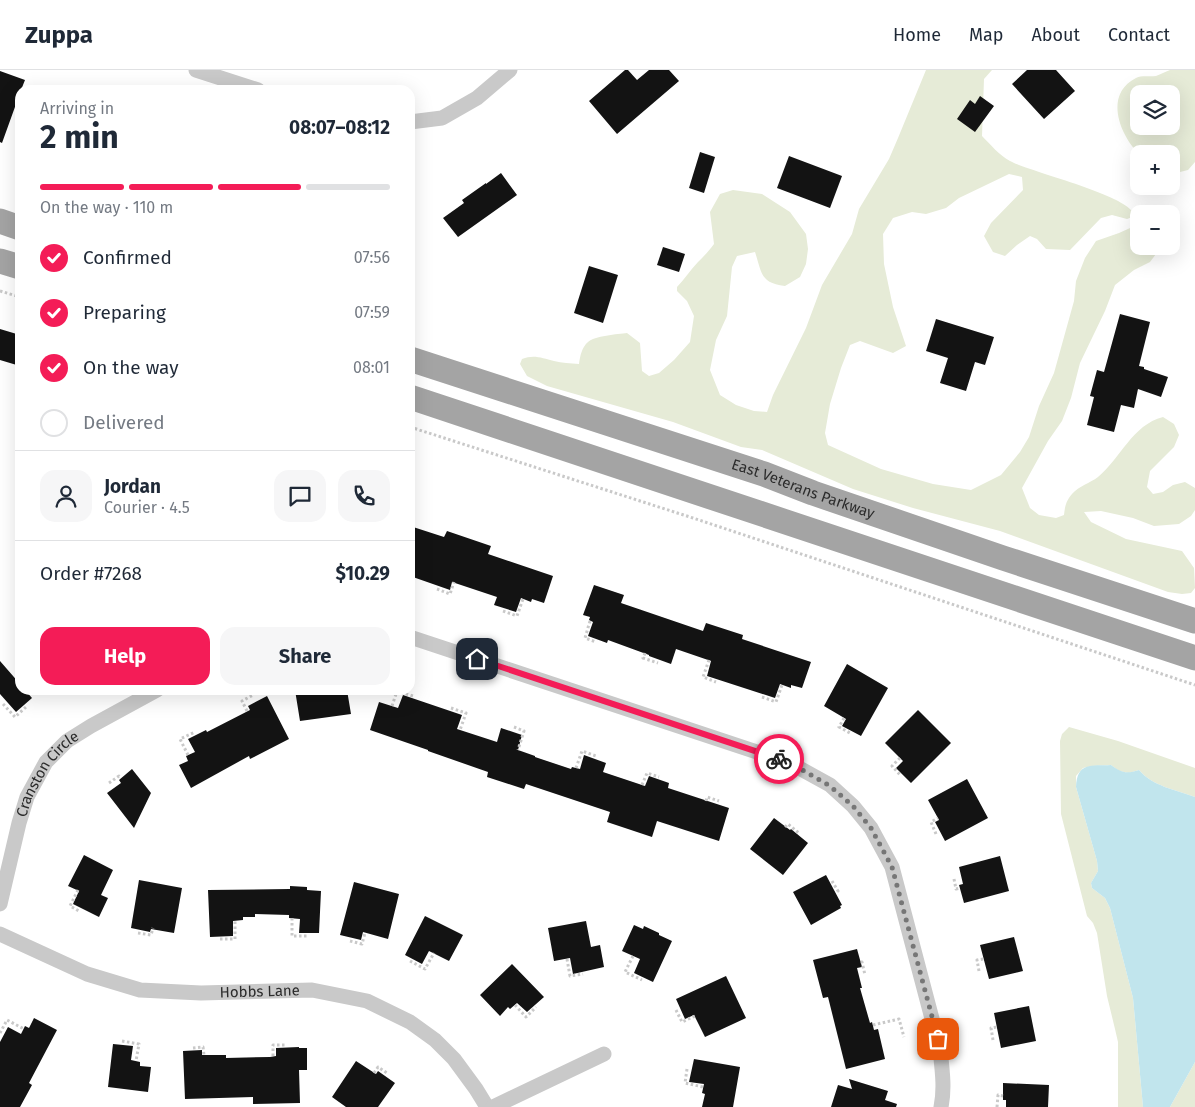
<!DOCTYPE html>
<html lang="en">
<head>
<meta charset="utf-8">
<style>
	body { margin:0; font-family:"Fira Sans",sans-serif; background:#f6f6f7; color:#1f2937; height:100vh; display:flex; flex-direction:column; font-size:19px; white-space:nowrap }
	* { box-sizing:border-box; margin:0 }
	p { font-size:16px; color:#747a83 }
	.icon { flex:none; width:28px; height:28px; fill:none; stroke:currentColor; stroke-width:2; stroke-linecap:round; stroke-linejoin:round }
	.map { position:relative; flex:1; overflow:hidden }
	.sheet { position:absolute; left:15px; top:15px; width:400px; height:610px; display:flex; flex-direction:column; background:#fff; border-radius:15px; box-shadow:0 5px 20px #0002 }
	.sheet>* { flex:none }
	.fabs { position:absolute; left:1130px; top:15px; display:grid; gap:10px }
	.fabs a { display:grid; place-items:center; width:50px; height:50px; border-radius:10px; background:#fff; box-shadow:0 5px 20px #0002; font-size:25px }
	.pin { position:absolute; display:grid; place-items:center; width:42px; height:42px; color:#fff; margin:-21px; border-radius:10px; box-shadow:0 2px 8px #0006 }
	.courier { position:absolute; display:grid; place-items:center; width:50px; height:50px; margin:-25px; border:4px solid #f41c57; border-radius:50%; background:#fff; color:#222; box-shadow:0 1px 6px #0007 }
	.overview em { font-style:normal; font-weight:700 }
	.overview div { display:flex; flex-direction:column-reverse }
	.overview { display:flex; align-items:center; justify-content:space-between; height:85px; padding:0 25px }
	h1 { font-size:32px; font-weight:700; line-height:38px }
	.bar { display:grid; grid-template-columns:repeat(4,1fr); gap:8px 5px; align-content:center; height:60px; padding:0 25px }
	.bar i { height:6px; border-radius:4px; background:#e0e1e3 }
	.bar .selected { background:#f41c57 }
	.bar p { grid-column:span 4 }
	.line { display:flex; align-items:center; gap:12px; padding:0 25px; border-top:1px solid #e0e1e3 }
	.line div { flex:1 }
	.round { display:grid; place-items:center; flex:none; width:52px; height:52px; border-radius:15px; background:#f6f6f7 }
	ol { padding:0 25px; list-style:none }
	li { display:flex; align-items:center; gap:15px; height:55px }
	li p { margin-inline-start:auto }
	li .icon { padding:5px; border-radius:50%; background:#f41c57; color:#fff; stroke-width:4 }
	li:last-child { color:#747a83 }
	li i { width:28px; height:28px; border:2px solid #e0e1e3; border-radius:50% }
	.button { display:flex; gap:10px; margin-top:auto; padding:10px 25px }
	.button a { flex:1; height:58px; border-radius:15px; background:#f41c57; color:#fff; font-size:20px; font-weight:700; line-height:58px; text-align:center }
	.button a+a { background:#f6f6f7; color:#1f2937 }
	header { display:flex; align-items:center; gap:30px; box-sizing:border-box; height:70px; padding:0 25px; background:#fff; border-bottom:1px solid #e0e1e3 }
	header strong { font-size:24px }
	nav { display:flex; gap:28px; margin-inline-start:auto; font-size:18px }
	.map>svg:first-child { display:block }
	.green { fill:#e6ebd7; fill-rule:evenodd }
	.water { fill:#c1e5ed }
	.building { fill:#131313 }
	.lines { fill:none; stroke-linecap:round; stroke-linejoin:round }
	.path { stroke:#c9c9c9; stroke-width:3; stroke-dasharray:2.5 2.5; stroke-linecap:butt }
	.minor { stroke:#c9c9c9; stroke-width:15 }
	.primary { stroke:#a4a4a4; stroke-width:25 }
	.done { stroke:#767676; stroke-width:5; stroke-dasharray:0 9 }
	.route { stroke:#f41c57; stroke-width:6 }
	.labels { text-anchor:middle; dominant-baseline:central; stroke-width:5; stroke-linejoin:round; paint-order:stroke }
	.street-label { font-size:15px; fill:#2c2c2c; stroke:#fff }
</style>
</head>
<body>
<header>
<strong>Zuppa</strong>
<nav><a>Home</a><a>Map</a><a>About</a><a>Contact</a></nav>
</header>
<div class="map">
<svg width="1195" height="1037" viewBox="0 0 1195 1037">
	<rect width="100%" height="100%" fill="#fff"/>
	<path class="green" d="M926 0H992L984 9 982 66C990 74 1000 86 1010 91 1032 103 1130 125 1135 146L1127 149 1112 145 1101 148 1070 180 1046 179 1037 169 1030 166 1017 175 1005 186 993 182 984 166 991 153 1023 120 1022 107 1009 104 959 128 946 138 926 144 912 142 893 148 883 164 884 194 893 237 906 276 893 283 860 271 850 275 841 298 830 334 825 363 828 375 881 399 933 414 971 420 1001 405 1020 382 1029 367 1039 336 1054 303 1074 231 1076 211 1085 188 1096 171 1119 163 1139 154V176H1162L1150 192 1134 200 1115 215 1105 241 1080 293 1071 328 1062 351 1048 371 1022 418 1030 438 1039 445 1056 448 1064 445C1065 436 1066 431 1072 424 1079 416 1090 413 1098 407 1121 388 1132 355 1163 347L1174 354 1179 365 1174 377 1150 401 1147 417 1153 424 1163 422 1173 415 1185 412 1195 418V440L1191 446 1179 454 1154 456 1133 448 1101 441 1084 442 1091 452 1126 469 1182 481 1194 498 1195 518 1191 523 1182 524 1168 522 1000 461 913 438 853 419 762 380 741 377 673 352 547 316 527 306 520 294 522 289C534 284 542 288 554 291 562 293 570 293 579 294 580 286 582 277 588 272 594 266 618 264 627 263L640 273 642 301 649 306 659 303 674 290 690 272 694 246 687 231 677 221V217C685 209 690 200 698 192 704 186 709 181 714 174L710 142 720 124 733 120 762 124 790 142 806 164 808 179 806 194 800 207 785 216C760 213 762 203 755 182L737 186 732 197 727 246 716 270 710 300 720 325 736 335 754 341 767 342 773 325 806 258 822 215 852 164 859 139 889 89 898 68Z
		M1170 0H1195V92L1188 100 1172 104 1171 84H1139C1119 64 1104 24 1136 8 1142 5 1149 7 1156 6 1161 4 1165 2 1170 0ZM1139 24H1171V56H1139Z
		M1069 657 1118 671 1195 698V727C1176 720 1152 716 1139 700L1129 703 1119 701 1111 695 1092 696 1083 698 1076 706V717L1097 791 1098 801 1091 813 1092 818 1105 828 1110 838 1133 928 1143 1037H1118V972L1115 959 1107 926 1097 863 1093 853 1087 846 1061 744 1060 671 1062 664Z
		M1195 992V1037H1170Z"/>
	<path class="water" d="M1111 695C1122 703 1126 704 1139 700 1152 716 1176 720 1195 727V992L1170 1037H1143L1133 928 1110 838 1105 828 1092 818 1091 813 1098 801 1097 791 1076 717C1077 692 1091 696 1111 695Z"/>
	<path class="building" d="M625 0H628L637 10 649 0H669L679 11 617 64 589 31Z
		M1027 0H1056L1075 21 1044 49 1012 14Z
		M0 1 25 10 21 20H20V23L2 73 0 72Z
		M980 26 994 36 975 62 957 49 970 30 975 34Z
		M700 82 715 87 704 123 689 118Z
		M789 86 842 106 830 138 777 118Z
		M501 103 517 125 458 167 443 148 464 133 462 130 486 113V114Z
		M663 177 685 184 679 202 657 195Z
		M589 196 618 205 603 253 574 243Z
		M1120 244 1150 252 1139 296 1144 297V299L1168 307 1161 327 1138 319 1134 338 1121 335 1114 362 1087 355 1094 327 1090 326 1097 300 1104 302Z
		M936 249 994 267 985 295 975 292 966 321 940 313 948 288 926 281Z
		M0 259 20 265V296L0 290Z
		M410 456 444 467 447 461 491 476 488 484 553 506 544 533 532 529 531 532 521 528 516 542 494 535 497 527 452 512 450 520 410 506Z
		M594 515 624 525 621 533 703 561 706 553 743 565 742 569 811 592 802 618 791 615V618L780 614 775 628 707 606 711 591 676 579 671 594 649 586V585L608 570 607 573 588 566 593 552 589 550 590 547 583 545Z
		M0 591 20 614V620H25L32 628 16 642 0 624Z
		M847 594 888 618 861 666 842 656 846 649 824 636Z
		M295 620H347L351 644 300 651Z
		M403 625 462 645 457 659 497 672 501 658 522 665 518 680 535 686V687L571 699 572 697 580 699 584 685 606 693 603 702 645 716 649 706 669 713 668 718 729 738 719 771 657 751 652 767 607 752 610 742 526 714 524 719 487 707 488 702 428 681V680L370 660 379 632 398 638Z
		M267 626 289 669 250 689 249 686 191 718 179 695 188 691 186 686 195 682 188 669 206 660 207 662 250 640 248 636Z
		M918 640 951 673 911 713 896 698 903 691 885 673Z
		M132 699 151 723 134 758 107 723 121 713 119 710Z
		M967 709 988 748 945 771 935 752 939 750 928 730Z
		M774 748 790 760 791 759 808 773 783 805 750 779Z
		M84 785 113 800 101 825 108 828 99 847 73 834 79 821 68 816Z
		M1000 786 1009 821 964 833 959 815 963 814 959 797Z
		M826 805 842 835 840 836 841 838 811 855 793 822Z
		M139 810 182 818 174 863 151 859 150 862 131 858Z
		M354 812 399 824 388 869 363 862 361 870 340 865Z
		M290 816 307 817V820L321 821 319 863H299L300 849 289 848V845L255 844V847H243V850L233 851V866L210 867 208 820 290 819Z
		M425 846 463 865 449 891 429 881 422 894 405 885Z
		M586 851 591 877 600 875 604 897 573 904 570 888 554 891 548 858Z
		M634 855 643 859 644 856 659 863V865L672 871 653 912 634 903 640 889 622 881Z
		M1014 867 1023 901 989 909 980 875Z
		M857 879 862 897 857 898 862 918H860L870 953 872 952 874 960 878 959 885 989 846 999 828 927 823 928 813 890Z
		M512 894 544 927 527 942 517 933 510 939 508 937 500 946 480 925Z
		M726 906 746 948 705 967 694 945 685 949 676 929Z
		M1029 936 1036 971 1001 978 994 943Z
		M34 948 57 960 29 1013 32 1015 20 1037H0V972L8 957 21 964 25 956 29 958Z
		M113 974 133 976 131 990 140 992V996L151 997 148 1022 108 1017Z
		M299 977V978H307V1000H299L300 1033 253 1034V1027L185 1029 183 981 202 980V985H226V988L270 987 276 986V978Z
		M694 989 740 997 733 1037H702L705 1024 702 1023 704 1014 689 1012Z
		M356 991 376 1004 378 1001 395 1013 378 1037H346L332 1027Z
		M849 1009 888 1021 885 1030 897 1034 896 1037H831L838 1015 852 1019Z
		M1003 1013 1049 1015 1048 1037H1006V1030H1003Z"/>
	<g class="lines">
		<path class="path" d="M0 221 20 227
			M410 357 693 448 1195 615
			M437 519 450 524 454 512
			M503 541 517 546 523 529
			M590 551 585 568 596 572
			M645 583 643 588 658 593
			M709 590 703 607 716 612
			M762 627 776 632 782 615
			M3 634 15 647 26 637
			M392 636 397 621 413 626
			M451 638 466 643 460 660
			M247 641 242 631 253 625
			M844 648 839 657 850 663
			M514 657 524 661 518 680
			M188 685 180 669 195 662
			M900 688 892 696 901 706
			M576 698 582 681 596 686
			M109 713 119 706 120 708
			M642 715 647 703 659 707
			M706 731 707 727 719 731
			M785 757 788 754 800 764
			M936 764 931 752 938 748
			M954 809 956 819 960 818
			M832 811 838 821 835 822
			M78 820 70 836 79 841
			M292 848V866H308
			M138 863 151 865 153 858
			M220 869H235V851
			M350 871 362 874 365 863
			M633 886 625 902 642 910
			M567 889 570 906 583 904
			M410 891 425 899 434 883
			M861 892H862L865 905
			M979 901 977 890 984 889
			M515 935 526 947 536 937
			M676 940 682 952 695 946
			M873 955 899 949 904 967
			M0 963 7 950 24 959
			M993 970 991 958 997 957
			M122 971 139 974 136 991
			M193 978 203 977 204 985
			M273 986V975H286
			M687 999 685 1013 703 1017
			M374 1003 378 997 387 1003
			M997 1037 998 1025 1003 1026"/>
		<g class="minor">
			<path d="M196 0 258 20"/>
			<path d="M410 52 442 48 477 28 510 0"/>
			<path d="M410 567 790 693 830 715 853 736 871 758 892 797 940 979C942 999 945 1018 941 1037"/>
			<path id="s1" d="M0 834 19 753 27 727 46 692 67 671 91 656 157 620"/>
			<path id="s2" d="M0 864 87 904 140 920 201 923 312 920 367 931 410 952 435 970 454 989 476 1019 487 1037"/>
			<path d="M493 1037 604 984"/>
		</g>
		<g class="primary">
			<path d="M0 151 20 158"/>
			<path d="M0 191 20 197"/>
			<path id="s3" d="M410 289 764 404 813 423 1003 488 1195 551"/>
			<path d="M410 327 1195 588"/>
		</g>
	</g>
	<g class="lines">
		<path class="done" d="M779 689 790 693 830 716 853 736 871 758 892 797 938 969"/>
		<path class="route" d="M477 589 779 689"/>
	</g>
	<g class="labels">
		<g class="street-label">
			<text stroke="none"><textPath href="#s3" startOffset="414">East Veterans Parkway</textPath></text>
			<text stroke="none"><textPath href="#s1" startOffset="141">Cranston Circle</textPath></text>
			<text stroke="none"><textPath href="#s2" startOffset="271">Hobbs Lane</textPath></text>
		</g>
	</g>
</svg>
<div class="fabs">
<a><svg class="icon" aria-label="layers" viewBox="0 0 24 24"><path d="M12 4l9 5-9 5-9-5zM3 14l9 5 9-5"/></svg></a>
<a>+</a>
<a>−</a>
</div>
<div class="pin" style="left:938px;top:969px;background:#ea580c"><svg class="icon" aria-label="bag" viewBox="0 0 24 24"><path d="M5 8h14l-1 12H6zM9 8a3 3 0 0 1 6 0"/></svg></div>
<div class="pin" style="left:477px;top:589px;background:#1f2937"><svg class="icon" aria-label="home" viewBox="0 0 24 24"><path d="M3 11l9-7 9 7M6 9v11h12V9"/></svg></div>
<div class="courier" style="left:779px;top:689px"><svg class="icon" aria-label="bike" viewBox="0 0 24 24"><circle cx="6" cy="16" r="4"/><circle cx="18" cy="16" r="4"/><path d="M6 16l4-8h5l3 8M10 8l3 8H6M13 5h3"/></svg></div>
<section class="sheet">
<div class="overview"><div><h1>2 min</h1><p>Arriving in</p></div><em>08:07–08:12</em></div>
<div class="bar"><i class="selected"></i><i class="selected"></i><i class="selected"></i><i></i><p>On the way · 110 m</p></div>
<ol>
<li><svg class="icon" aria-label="check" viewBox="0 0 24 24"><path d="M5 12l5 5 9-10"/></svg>Confirmed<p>07:56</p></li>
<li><svg class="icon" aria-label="check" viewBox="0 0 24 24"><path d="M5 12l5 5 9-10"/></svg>Preparing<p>07:59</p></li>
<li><svg class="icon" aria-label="check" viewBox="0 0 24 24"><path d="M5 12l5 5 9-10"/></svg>On the way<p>08:01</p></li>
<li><i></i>Delivered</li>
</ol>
<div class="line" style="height:90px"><a class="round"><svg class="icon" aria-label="person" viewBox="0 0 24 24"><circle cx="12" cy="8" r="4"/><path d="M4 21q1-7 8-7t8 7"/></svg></a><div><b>Jordan</b><p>Courier · 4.5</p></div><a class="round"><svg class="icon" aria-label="chat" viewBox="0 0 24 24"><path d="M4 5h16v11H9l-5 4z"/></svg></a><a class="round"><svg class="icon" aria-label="phone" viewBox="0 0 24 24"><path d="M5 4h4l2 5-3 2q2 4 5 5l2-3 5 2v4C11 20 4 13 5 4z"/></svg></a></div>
<div class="line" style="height:65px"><div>Order #7268</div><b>$10.29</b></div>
<div class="button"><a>Help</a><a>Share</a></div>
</section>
</div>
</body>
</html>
